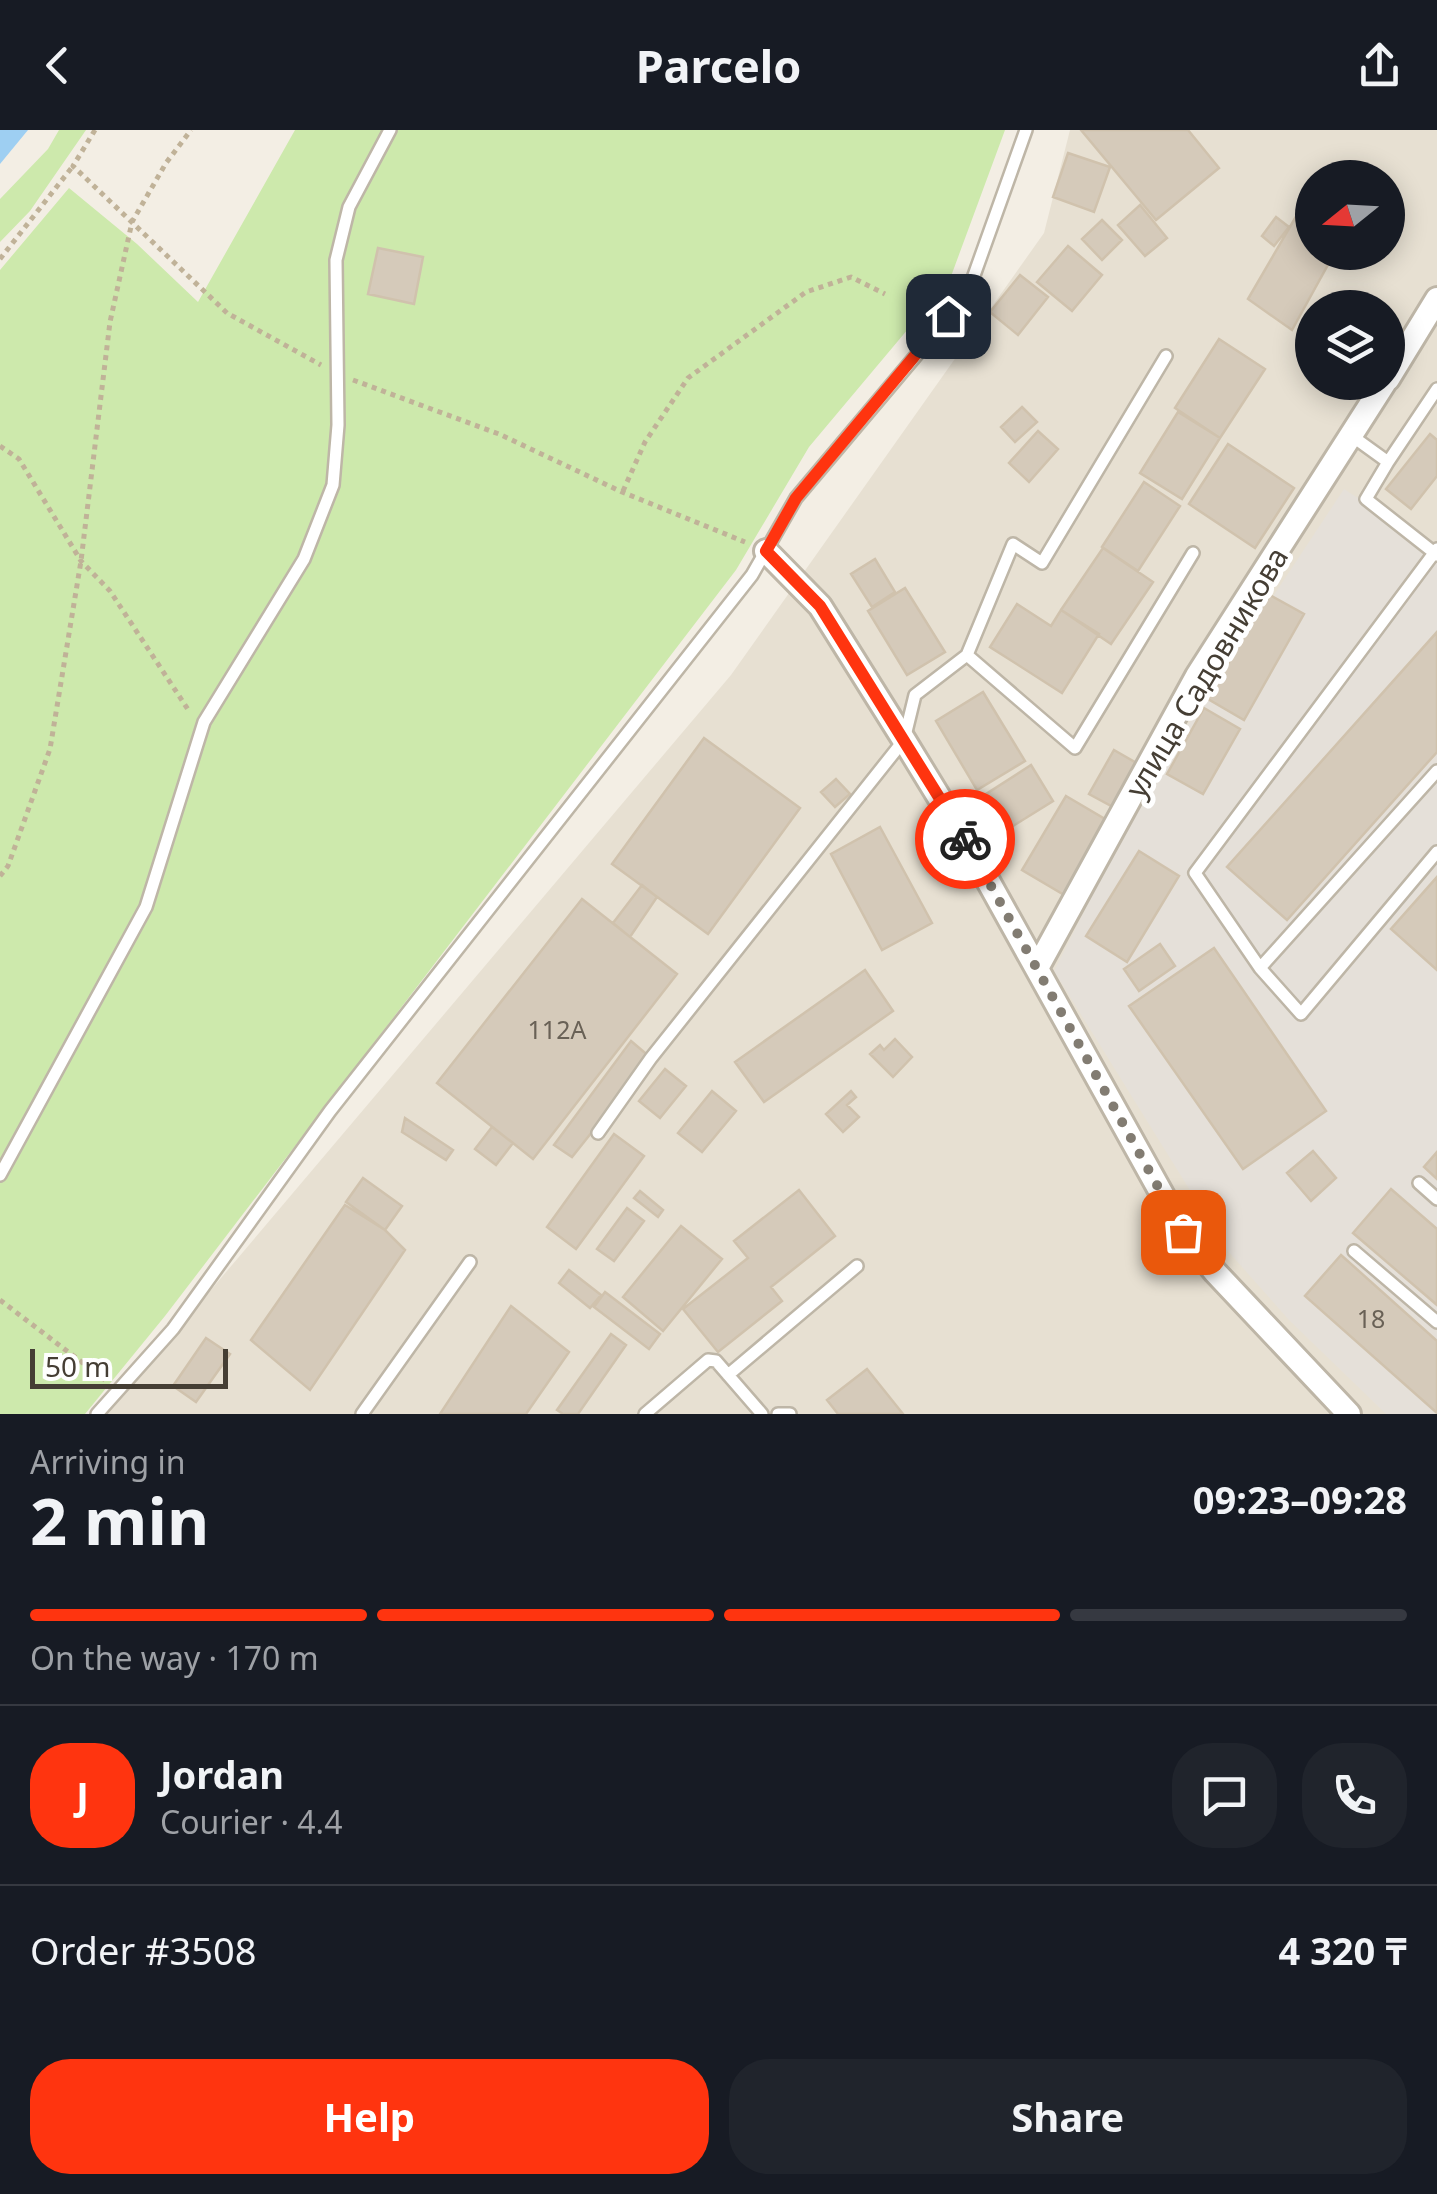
<!DOCTYPE html>
<html lang="en">
<head>
<meta charset="utf-8">
<style>
	body { margin:0; font-family:"Noto Sans",sans-serif; background:#20242c; color:#f1f3f6; height:100vh; display:flex; flex-direction:column; font-size:38px; white-space:nowrap }
	* { box-sizing:border-box; margin:0 }
	p { font-size:32px; color:#9ea1a6 }
	.icon { flex:none; width:55px; height:55px; fill:none; stroke:currentColor; stroke-width:2; stroke-linecap:round; stroke-linejoin:round }
	.map { position:relative; height:1284px; overflow:hidden }
	.drawer { display:flex; flex-direction:column; background:#171b24; flex:1 }
	.drawer>* { flex:none }
	.needle { width:65px; rotate:252deg }
	.controls { position:absolute; left:1295px; top:30px; display:grid; gap:20px }
	.controls a { display:grid; place-items:center; width:110px; height:110px; border-radius:50%; background:#171b24; box-shadow:0 5px 25px #0003; font-size:50px }
	.scale { position:absolute; left:30px; bottom:25px; width:198px; box-sizing:border-box; padding-left:10px; border:5px solid #453e34; border-top:0; font-size:28px; line-height:35px; white-space:nowrap; color:#453e34; -webkit-text-stroke:8px #fff; paint-order:stroke }
	.pin { position:absolute; display:grid; place-items:center; width:85px; height:85px; color:#fff; margin:-42px; border-radius:20px; box-shadow:0 5px 15px #0006 }
	.courier { position:absolute; display:grid; place-items:center; width:100px; height:100px; margin:-50px; border:8px solid #ff340f; border-radius:50%; background:#fff; color:#222; box-shadow:0 2px 12px #0007 }
	.headline em { font-style:normal; font-weight:700 }
	.headline div { display:flex; flex-direction:column-reverse }
	.headline { display:flex; align-items:center; justify-content:space-between; height:170px; padding:0 30px }
	h1 { font-size:65px; font-weight:700; line-height:75px }
	.bar { display:grid; grid-template-columns:repeat(4,1fr); gap:15px 10px; align-content:center; height:120px; padding:0 30px }
	.bar i { height:12px; border-radius:8px; background:#363941 }
	.bar .current { background:#ff340f }
	.bar p { grid-column:span 4 }
	.line { display:flex; align-items:center; gap:25px; padding:0 30px; border-top:2px solid #363941 }
	.line div { flex:1 }
	.round { display:grid; place-items:center; flex:none; width:105px; height:105px; border-radius:40px; background:#20242c }
	.cta { display:flex; gap:20px; margin-top:auto; padding:20px 30px }
	.cta a { flex:1; height:115px; border-radius:40px; background:#ff340f; color:#fff; font-size:40px; font-weight:700; line-height:115px; text-align:center }
	.cta a+a { background:#20242c; color:#f1f3f6 }
	header { display:flex; justify-content:space-between; align-items:center; height:130px; padding:0 30px; background:#171b24; font-size:45px; font-weight:700 }
	.map>svg:first-child { display:block }
	.residential { fill:#e7e0d2; fill-rule:evenodd }
	.industrial { fill:#e5e0d9 }
	.green { fill:#cde9ac }
	.water { fill:#9ecff2 }
	.building { fill:#d5caba; stroke:#d0c2ad; stroke-width:2.5 }
	.lines { fill:none; stroke-linecap:round; stroke-linejoin:round }
	.service-casing { stroke:#beb6a7; stroke-width:16 }
	.minor-casing { stroke:#beb6a7; stroke-width:28 }
	.path { stroke:#c0b298; stroke-width:5; stroke-dasharray:5 5; stroke-linecap:butt }
	.service { stroke:#fff; stroke-width:11 }
	.minor { stroke:#fff; stroke-width:22 }
	.done { stroke:#827c72; stroke-width:10; stroke-dasharray:0 18 }
	.route { stroke:#ff340f; stroke-width:12 }
	.labels { text-anchor:middle; dominant-baseline:central; stroke-width:10; stroke-linejoin:round; paint-order:stroke }
	.number-label { font-size:25px; fill:#696156 }
	.street-label { font-size:30px; fill:#453e34; stroke:#fff }
</style>
</head>
<body>
<header><svg class="icon" aria-label="back" viewBox="0 0 24 24"><path d="M15 5l-7 7 7 7"/></svg>Parcelo<svg class="icon" aria-label="share" viewBox="0 0 24 24"><path d="M12 15V3M7 8l5-5 5 5M5 13v7h14v-7"/></svg></header>
<div class="map">
<svg width="1437" height="1284" viewBox="0 0 1437 1284">
	<rect width="100%" height="100%" fill="#f3eee4"/>
	<path class="residential" d="M1070 0H1437V1284H106L731 545 1044 103ZM1312 48H1388V122H1312ZM1312 178H1388V252H1312Z"/>
	<path class="industrial" d="M1344 359 1437 419V1284H1386L1289 1190 1227 1120 1054 841 1147 657Z"/>
	<path class="green" d="M59 0H86L30 81 0 112V69L48 19Z
		M295 0H1005L950 149 809 317 736 440 165 1186 85 1284H0V140L69 58 137 114 198 172Z"/>
	<path class="water" d="M0 0H28L0 34Z"/>
	<path class="building" d="M1081 0H1188L1219 38 1156 90Z
		M1068 23 1110 37 1094 82 1053 67Z
		M1312 59V122H1335L1292 200 1248 169Z
		M1140 75 1167 108 1145 126 1118 95Z
		M1276 87 1289 97 1274 116 1262 106Z
		M1102 90 1122 110 1102 130 1082 109Z
		M1068 116 1102 145 1072 181 1037 152Z
		M378 118 423 127 414 174 368 164Z
		M1020 145 1048 167 1018 205 990 182Z
		M1219 209 1265 239 1220 308 1175 278Z
		M1022 277 1037 292 1015 312 1001 297Z
		M1178 282 1220 308 1182 369 1140 343Z
		M1038 301 1058 319 1029 352 1009 333Z
		M1430 304 1437 310V346L1411 379 1386 359Z
		M1228 314 1294 358 1255 418 1189 374Z
		M1144 352 1180 376 1138 441 1102 417Z
		M1103 418 1153 452 1111 514 1061 480Z
		M875 429 895 462 872 477 851 444Z
		M905 458 945 522 907 545 868 481Z
		M1268 464 1304 484 1244 590 1208 569Z
		M1017 474 1051 496 1061 480 1099 504 1062 563 990 517Z
		M1437 502V622L1287 790 1227 737Z
		M983 562 1025 631 977 660 936 591Z
		M1204 578 1240 599 1203 664 1167 644Z
		M704 608 800 678 708 804 612 734Z
		M1114 620 1140 635 1115 678 1089 664Z
		M1031 635 1053 671 1005 701 983 666Z
		M836 649 850 664 835 677 821 662Z
		M1066 666 1110 692 1066 766 1022 740Z
		M880 697 932 793 882 820 831 724Z
		M1139 721 1179 746 1127 832 1086 806Z
		M1437 747V840L1391 799Z
		M642 755 657 767 630 807 613 793Z
		M582 769 677 844 533 1029 437 953Z
		M1160 814 1175 836 1139 861 1124 839Z
		M1214 818 1326 981 1243 1039 1129 876Z
		M865 840 893 881 764 972 735 932Z
		M895 909 912 927 893 947 870 924 880 915 884 920Z
		M631 911 651 928 572 1027 554 1015Z
		M665 939 686 956 660 988 639 971Z
		M712 961 736 981 702 1022 678 1003Z
		M851 961 856 967 847 975 859 987 843 1002 826 984Z
		M405 988 453 1020 446 1030 402 1002Z
		M492 997 513 1013 496 1035 475 1019Z
		M614 1004 644 1026 576 1119 547 1097Z
		M1313 1021 1336 1048 1311 1071 1287 1043Z
		M1437 1022V1049L1424 1037Z
		M363 1048 402 1076 385 1100 346 1072Z
		M1391 1059 1437 1099V1175L1353 1103Z
		M799 1060 835 1106 771 1157 782 1171 718 1222 683 1179 748 1128 734 1111Z
		M640 1061 663 1080 658 1087 634 1068Z
		M345 1075 385 1100 405 1120 310 1260 251 1210Z
		M627 1078 644 1091 614 1131 597 1119Z
		M681 1096 722 1129 663 1201 623 1167Z
		M1341 1125 1437 1211V1283L1305 1166Z
		M569 1140 601 1165 590 1178 559 1153Z
		M605 1162 660 1204 649 1219 594 1177Z
		M511 1176 569 1222 526 1284H440Z
		M611 1204 626 1215 578 1284H563L557 1280Z
		M206 1208 230 1224 196 1272 173 1256Z
		M867 1239 903 1284H838L827 1270Z"/>
	<g class="lines">
		<g class="service-casing">
			<path id="service" d="M1352 306 1388 332 1437 259
				M1388 332 1366 369 1437 425
				M1437 419 1195 743 1260 838 1301 884 1437 722
				M967 525 1013 414 1042 433 1166 226
				M1260 838 1437 641
				M598 1003 651 928 904 610 915 565 967 525 1075 618 1193 423
				M0 1045 146 777 204 592 304 429 333 355 338 295 336 130 349 77 390 0
				M1419 1053 1437 1069
				M1354 1121 1437 1192
				M728 1245 857 1136
				M97 1284 173 1199 330 981 752 445 796 368 967 165 1026 0
				M362 1284 470 1132
				M645 1284 708 1230 716 1231 762 1284
				M778 1284H790"/>
		</g>
		<g class="minor-casing">
			<path id="minor" d="M1388 249 1437 169
				M766 421 820 476 904 610 967 713 1183 1102 1215 1142 1349 1284
				M1037 838 1197 546 1385 252"/>
		</g>
		<path class="path" d="M95 0 73 36 227 183 321 235
			M0 129 73 36
			M353 250 499 304 622 362 745 412
			M0 316 19 329 81 431 110 461 189 581
			M623 361 645 312 688 248 806 162 851 147 885 164
			M0 746 8 736 50 619 81 431 110 192 132 92 166 33 191 0
			M0 1170 105 1250"/>
		<use href="#service" class="service"/>
		<use href="#minor" class="minor"/>
	</g>
	<g class="lines">
		<path class="done" d="M965 709 1183 1102"/>
		<path class="route" d="M948 186 796 368 766 421 820 476 965 709"/>
	</g>
	<g class="labels">
		<g class="number-label">
			<text x="557" y="899">112А</text>
			<text x="1371" y="1188">18</text>
		</g>
		<g class="street-label">
			<text transform="translate(1206 542) rotate(-59)">улица Садовникова</text>
		</g>
	</g>
</svg>
<div class="controls">
<a><svg class="needle" viewBox="-14 -14 28 28"><path d="M0-13l5 13h-10z" fill="#e53935"/><path d="M0 13l5-13h-10z" fill="#9ea1a6"/></svg></a>
<a><svg class="icon" aria-label="layers" viewBox="0 0 24 24"><path d="M12 4l9 5-9 5-9-5zM3 14l9 5 9-5"/></svg></a>
</div>
<div class="scale">50 m</div>
<div class="pin" style="left:1183px;top:1102px;background:#ea580c"><svg class="icon" aria-label="bag" viewBox="0 0 24 24"><path d="M5 8h14l-1 12H6zM9 8a3 3 0 0 1 6 0"/></svg></div>
<div class="pin" style="left:948px;top:186px;background:#1f2937"><svg class="icon" aria-label="home" viewBox="0 0 24 24"><path d="M3 11l9-7 9 7M6 9v11h12V9"/></svg></div>
<div class="courier" style="left:965px;top:709px"><svg class="icon" aria-label="bike" viewBox="0 0 24 24"><circle cx="6" cy="16" r="4"/><circle cx="18" cy="16" r="4"/><path d="M6 16l4-8h5l3 8M10 8l3 8H6M13 5h3"/></svg></div>
</div>
<section class="drawer">
<div class="headline"><div><h1>2 min</h1><p>Arriving in</p></div><em>09:23–09:28</em></div>
<div class="bar"><i class="current"></i><i class="current"></i><i class="current"></i><i></i><p>On the way · 170 m</p></div>
<div class="line" style="height:180px"><b class="round" style="background:#ff340f;color:#fff">J</b><div><b>Jordan</b><p>Courier · 4.4</p></div><a class="round"><svg class="icon" aria-label="chat" viewBox="0 0 24 24"><path d="M4 5h16v11H9l-5 4z"/></svg></a><a class="round"><svg class="icon" aria-label="phone" viewBox="0 0 24 24"><path d="M5 4h4l2 5-3 2q2 4 5 5l2-3 5 2v4C11 20 4 13 5 4z"/></svg></a></div>
<div class="line" style="height:130px"><div>Order #3508</div><b>4 320 ₸</b></div>
<div class="cta"><a>Help</a><a>Share</a></div>
</section>
</body>
</html>
